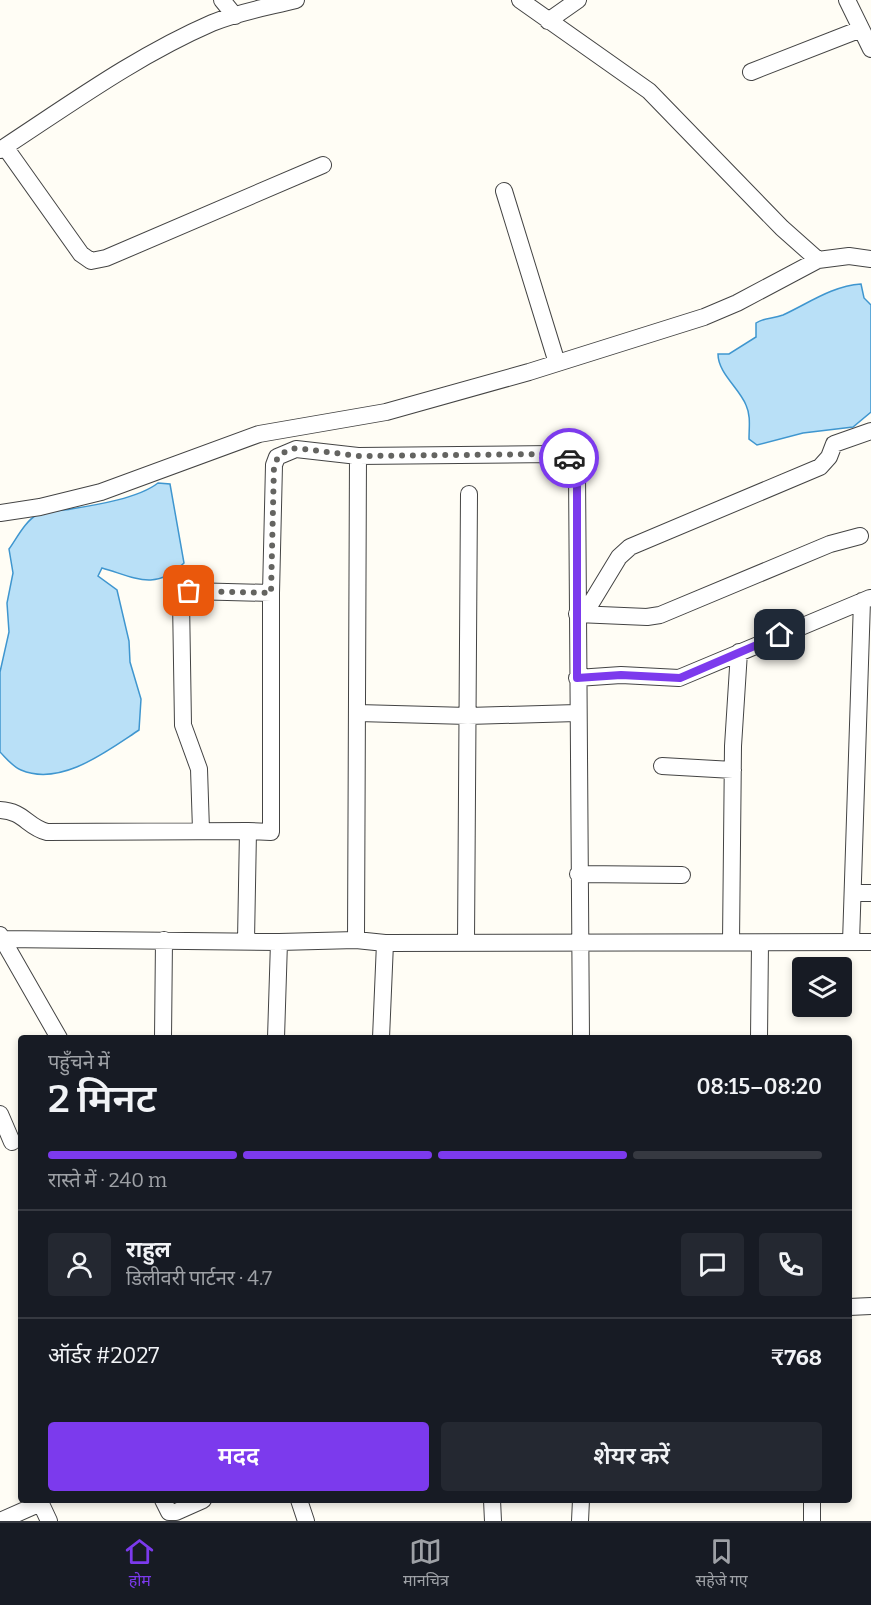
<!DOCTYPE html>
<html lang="hi">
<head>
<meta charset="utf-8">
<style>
	body { margin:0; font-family:Bitter,"Noto Sans Devanagari",serif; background:#242831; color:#f1f3f6; height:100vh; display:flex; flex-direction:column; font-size:22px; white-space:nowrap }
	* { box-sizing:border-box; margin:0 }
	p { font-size:20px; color:#9ea1a6 }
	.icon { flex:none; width:33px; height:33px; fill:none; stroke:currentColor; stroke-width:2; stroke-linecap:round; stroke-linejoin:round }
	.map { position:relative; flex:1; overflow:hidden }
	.drawer { position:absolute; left:18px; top:1035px; width:834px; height:468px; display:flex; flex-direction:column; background:#171b24; border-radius:6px; box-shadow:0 3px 9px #0003 }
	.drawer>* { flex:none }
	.tools { position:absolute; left:792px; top:957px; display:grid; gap:12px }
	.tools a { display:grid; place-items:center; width:60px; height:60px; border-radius:6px; background:#171b24; box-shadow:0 3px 9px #0003; font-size:30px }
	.pin { position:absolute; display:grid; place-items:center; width:51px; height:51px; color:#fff; margin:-26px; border-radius:12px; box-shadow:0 3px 9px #0006 }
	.courier { position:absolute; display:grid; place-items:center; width:60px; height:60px; margin:-30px; border:4px solid #7c3aed; border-radius:50%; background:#fff; color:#222; box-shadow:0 2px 8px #0007 }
	.headline em { font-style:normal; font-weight:600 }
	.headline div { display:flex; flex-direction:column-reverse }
	.headline { display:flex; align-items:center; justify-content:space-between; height:102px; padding:0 30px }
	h1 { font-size:39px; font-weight:600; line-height:45px }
	.bar { display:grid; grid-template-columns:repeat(4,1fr); gap:9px 6px; align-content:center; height:72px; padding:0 30px }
	.bar i { height:8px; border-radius:4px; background:#363941 }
	.bar .selected { background:#7c3aed }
	.bar p { grid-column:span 4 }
	.line { display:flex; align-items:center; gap:15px; padding:0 30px; border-top:2px solid #363941 }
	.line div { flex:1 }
	.round { display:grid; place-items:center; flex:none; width:63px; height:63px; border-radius:6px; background:#242831 }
	.primary-button { display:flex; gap:12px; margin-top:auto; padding:12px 30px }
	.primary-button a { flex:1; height:69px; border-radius:6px; background:#7c3aed; color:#fff; font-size:24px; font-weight:600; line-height:69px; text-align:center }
	.primary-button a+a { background:#242831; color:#f1f3f6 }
	.tab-bar { display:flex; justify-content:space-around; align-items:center; height:84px; border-top:2px solid #363941; background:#171b24; font-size:16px; color:#9ea1a6 }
	.tab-bar a { display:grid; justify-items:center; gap:3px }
	.tab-bar .selected { color:#7c3aed }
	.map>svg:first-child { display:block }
	.water { fill:#b9e0f7; stroke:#3f96cf; stroke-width:1.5 }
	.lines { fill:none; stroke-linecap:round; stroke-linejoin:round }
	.minor-casing { stroke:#444; stroke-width:18 }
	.minor { stroke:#fff; stroke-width:16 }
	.done { stroke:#646461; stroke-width:6; stroke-dasharray:0 10.8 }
	.route { stroke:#7c3aed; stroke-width:8 }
</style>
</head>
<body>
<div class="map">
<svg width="871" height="1521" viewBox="0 0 871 1521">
	<rect width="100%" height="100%" fill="#fffdf5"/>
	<path class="water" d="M861 284 864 298 871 305V412L853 427 803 433 757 445 749 439C749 427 751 416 746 405 739 388 718 373 718 354H729L756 337V323C765 317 773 319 783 315 809 303 832 286 861 284Z
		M158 483 170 484 184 563C155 592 134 577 102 568L98 576 117 590 129 641 130 662 141 699 139 730C107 751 61 787 21 770 13 767 6 758 0 752V672L9 632 7 603 13 573 9 549C17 538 25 521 38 514 47 510 61 511 71 509 96 505 139 498 158 483Z"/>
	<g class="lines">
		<g class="minor-casing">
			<path id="minor" d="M222 0 235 16
				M520 0 649 91 782 228 818 260
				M847 0 871 49
				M548 21 578 0
				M751 72 861 29
				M5 147 81 254 91 261 106 258 323 165
				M0 150C69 105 136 56 212 23 238 12 268 7 296 0
				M504 191 557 363
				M0 513 40 507 101 492 259 434 386 412 529 372 704 317 737 303 818 260 849 256 871 259
				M585 613 619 557 630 547 820 467 829 457 834 444 871 431
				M577 614 647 617 660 615 830 544 860 536
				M577 678 621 675 679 678 870 598
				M358 713 468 716 577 713
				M662 766 733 770
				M0 810C24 811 27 827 47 832L248 831
				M201 830 199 769 183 725 181 600 189 591 271 593
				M578 874 682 875
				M853 893H871
				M0 935 59 1038
				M2 939 279 942 356 940 385 943 871 942
				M246 940 248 831 271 832V593L274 465 277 457 296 449 358 456 554 454C567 456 573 458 577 471L581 1038
				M356 940 358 456
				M466 942 469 494
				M731 942 733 746 739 652
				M851 942 862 601
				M163 1038 164 940
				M276 1038 279 942
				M381 1038 385 943
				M759 1038 760 943
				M0 1114 12 1142
				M849 1307 871 1306
				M163 1500 169 1512H176L203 1500
				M299 1500 306 1521
				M492 1500 493 1521
				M0 1521 34 1506H42L49 1521
				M580 1521 581 1500
				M812 1521V1500"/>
		</g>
		<use href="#minor" class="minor"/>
	</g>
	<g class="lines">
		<path class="done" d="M189 591 271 593 274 465C279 454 285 451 296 448L358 456 554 454 569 458"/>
		<path class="route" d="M569 458 574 462 577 471V678L621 675 680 678 780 635"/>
	</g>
</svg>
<div class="tools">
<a><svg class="icon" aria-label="layers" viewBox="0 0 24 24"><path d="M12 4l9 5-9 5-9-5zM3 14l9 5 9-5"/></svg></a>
</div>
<div class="pin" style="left:189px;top:591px;background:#ea580c"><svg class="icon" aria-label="bag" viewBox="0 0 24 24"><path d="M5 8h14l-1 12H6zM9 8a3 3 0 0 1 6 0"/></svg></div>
<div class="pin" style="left:780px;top:635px;background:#1f2937"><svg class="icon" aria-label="home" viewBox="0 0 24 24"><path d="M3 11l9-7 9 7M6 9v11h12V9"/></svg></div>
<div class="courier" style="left:569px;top:458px"><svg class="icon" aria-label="car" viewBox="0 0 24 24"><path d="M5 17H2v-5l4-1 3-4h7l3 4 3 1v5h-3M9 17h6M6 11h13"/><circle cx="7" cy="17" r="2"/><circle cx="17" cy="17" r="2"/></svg></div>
<section class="drawer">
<div class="headline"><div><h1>2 मिनट</h1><p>पहुँचने में</p></div><em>08:15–08:20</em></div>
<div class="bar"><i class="selected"></i><i class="selected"></i><i class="selected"></i><i></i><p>रास्ते में · 240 m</p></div>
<div class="line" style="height:108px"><a class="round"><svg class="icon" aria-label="person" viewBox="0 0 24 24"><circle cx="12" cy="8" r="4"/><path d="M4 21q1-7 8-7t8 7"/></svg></a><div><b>राहुल</b><p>डिलीवरी पार्टनर · 4.7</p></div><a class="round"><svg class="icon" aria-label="chat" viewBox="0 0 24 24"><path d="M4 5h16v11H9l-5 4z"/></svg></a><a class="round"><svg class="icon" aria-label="phone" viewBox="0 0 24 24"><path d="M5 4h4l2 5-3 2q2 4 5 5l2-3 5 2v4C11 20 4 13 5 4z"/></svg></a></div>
<div class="line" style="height:78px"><div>ऑर्डर #2027</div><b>₹768</b></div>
<div class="primary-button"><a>मदद</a><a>शेयर करें</a></div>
</section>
</div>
<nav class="tab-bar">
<a class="selected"><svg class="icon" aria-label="home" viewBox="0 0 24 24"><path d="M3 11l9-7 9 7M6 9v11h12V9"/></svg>होम</a>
<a><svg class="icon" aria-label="map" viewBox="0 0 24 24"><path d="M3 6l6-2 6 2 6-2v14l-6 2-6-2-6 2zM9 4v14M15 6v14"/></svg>मानचित्र</a>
<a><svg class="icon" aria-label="saved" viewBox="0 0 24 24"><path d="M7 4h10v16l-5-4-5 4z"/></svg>सहेजे गए</a>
</nav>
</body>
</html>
